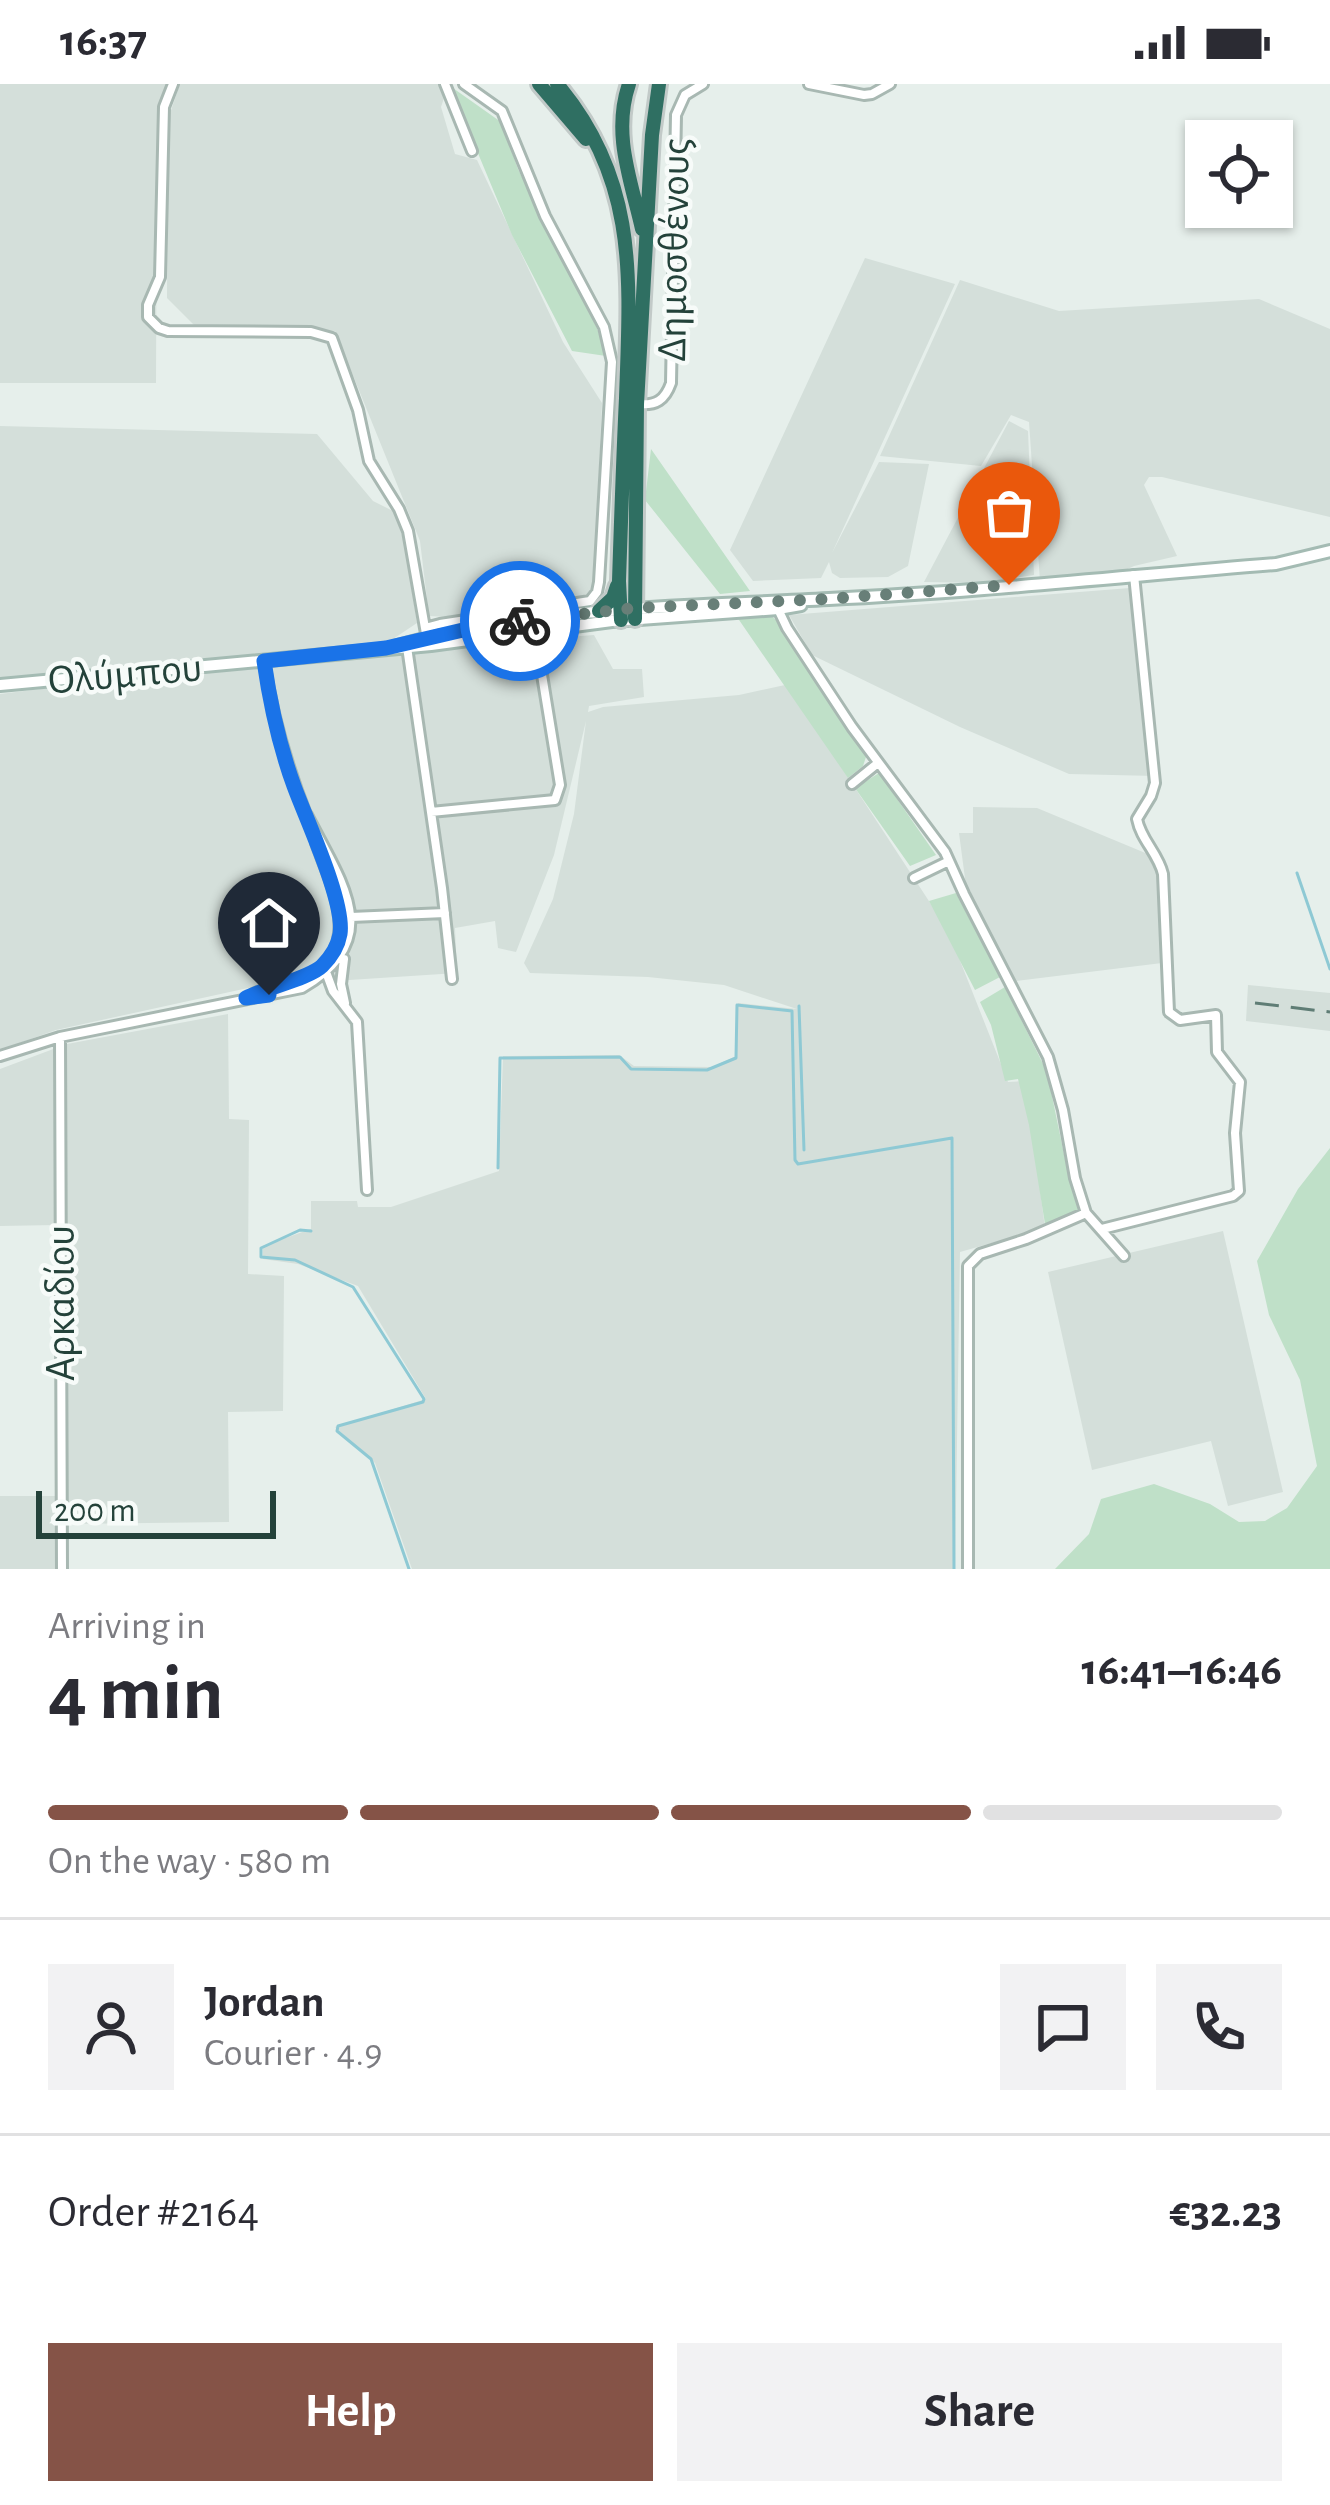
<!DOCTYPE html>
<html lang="en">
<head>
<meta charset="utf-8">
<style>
	body { margin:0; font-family:"Alegreya Sans",sans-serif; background:#f2f2f3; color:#2b2b33; height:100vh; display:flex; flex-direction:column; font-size:45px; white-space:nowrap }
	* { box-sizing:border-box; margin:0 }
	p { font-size:39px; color:#7c7c81 }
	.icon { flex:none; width:66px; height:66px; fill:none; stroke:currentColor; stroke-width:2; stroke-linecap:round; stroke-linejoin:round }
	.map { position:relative; height:1485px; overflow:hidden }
	.sheet { display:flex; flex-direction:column; background:#fff; flex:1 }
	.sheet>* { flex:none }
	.tools { position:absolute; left:1185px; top:36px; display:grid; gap:24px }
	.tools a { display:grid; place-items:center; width:108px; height:108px; border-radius:0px; background:#fff; box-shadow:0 3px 9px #0004; font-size:60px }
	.scale { position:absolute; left:36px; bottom:30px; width:240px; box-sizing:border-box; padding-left:12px; border:6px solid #24423a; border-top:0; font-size:33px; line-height:42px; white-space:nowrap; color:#24423a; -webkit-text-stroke:9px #f7fbf9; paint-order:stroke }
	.pin { position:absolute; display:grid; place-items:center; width:102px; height:102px; color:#fff; margin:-123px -51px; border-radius:50% 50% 50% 0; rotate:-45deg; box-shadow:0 0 12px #0007 }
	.pin .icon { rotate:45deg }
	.courier { position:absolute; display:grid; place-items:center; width:120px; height:120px; margin:-60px; border:9px solid #1a73e8; border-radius:50%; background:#fff; color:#222; box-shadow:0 3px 15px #0007 }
	.summary em { font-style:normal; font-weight:700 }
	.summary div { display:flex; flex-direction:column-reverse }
	.summary { display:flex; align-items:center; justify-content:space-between; height:204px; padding:0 48px }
	h1 { font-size:78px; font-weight:700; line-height:90px }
	.bar { display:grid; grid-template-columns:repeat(4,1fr); gap:18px 12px; align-content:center; height:144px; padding:0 48px }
	.bar i { height:15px; border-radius:9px; background:#e1e1e2 }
	.bar .selected { background:#855347 }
	.bar p { grid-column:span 4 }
	.line { display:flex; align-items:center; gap:30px; padding:0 48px; border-top:3px solid #e1e1e2 }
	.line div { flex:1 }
	.round { display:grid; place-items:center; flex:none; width:126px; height:126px; border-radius:0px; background:#f2f2f3 }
	.cta { display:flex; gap:24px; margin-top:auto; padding:24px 48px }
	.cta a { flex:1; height:138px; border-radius:0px; background:#855347; color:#fff; font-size:48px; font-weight:700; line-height:138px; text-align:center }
	.cta a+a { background:#f2f2f3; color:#2b2b33 }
	.status { display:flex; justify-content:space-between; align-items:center; height:84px; padding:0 60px; background:#fff; direction:ltr }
	.status svg { height:33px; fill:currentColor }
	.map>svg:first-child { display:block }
	.built { fill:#d4dfda }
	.green { fill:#bfe0c8 }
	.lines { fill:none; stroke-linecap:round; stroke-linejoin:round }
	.stream { stroke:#8ec9d4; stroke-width:3 }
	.street-casing { stroke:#a8b8b2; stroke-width:14 }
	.secondary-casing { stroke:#a4bbb3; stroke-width:16 }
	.highway-casing { stroke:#c2cac8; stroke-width:20 }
	.street { stroke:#fff; stroke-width:8 }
	.secondary { stroke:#fff; stroke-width:10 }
	.highway { stroke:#2f6f62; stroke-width:14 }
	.rail { stroke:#5f7d75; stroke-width:3; stroke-dasharray:24 12; stroke-linecap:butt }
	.done { stroke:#687f78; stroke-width:12; stroke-dasharray:0 21.6 }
	.route { stroke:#1a73e8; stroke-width:15 }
	.labels { text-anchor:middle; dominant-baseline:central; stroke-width:9; stroke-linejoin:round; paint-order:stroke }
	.street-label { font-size:42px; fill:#24423a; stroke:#f7fbf9 }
</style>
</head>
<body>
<div class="status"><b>16:37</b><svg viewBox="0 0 49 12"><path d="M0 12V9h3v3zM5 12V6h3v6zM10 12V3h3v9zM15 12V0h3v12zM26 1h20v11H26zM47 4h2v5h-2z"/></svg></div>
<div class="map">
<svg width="1330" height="1485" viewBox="0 0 1330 1485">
	<rect width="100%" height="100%" fill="#e6efeb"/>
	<path class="built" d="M0 0H168L158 26 157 42 156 299H0Z
		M180 0H438L444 14 441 23 455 70 477 76 563 258 602 319 594 499 593 506 588 511 580 515 448 533 429 532 420 457 335 247 197 244 167 214 168 35Z
		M865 174 955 200 832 469 879 378 929 380 908 482 888 493 840 494 832 489 829 478 821 494 753 497 730 466Z
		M960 196 1059 227 1259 215 1330 245V433L1162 393H1149L1144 401 1177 472 1134 482 1117 490 1040 497 1029 338 1011 331 981 382 880 372Z
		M1009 337 1028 347 1034 491 980 499 924 498Z
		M0 342 317 350 373 417 395 428 405 462 417 539 387 559 0 598Z
		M1130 504 1156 692 1069 690 960 643 812 571 789 531Z
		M594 551 613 585H642L644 613 589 622 588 628 603 623 739 611 785 601 806 629 942 837 957 869 1008 998 1026 997 1045 1144 960 1168 955 1485H412L375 1379 335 1343 426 1315 358 1202 298 1180 263 1175V1162L311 1145V1117H357L358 1123H391L499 1087 503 972 619 971 634 982 712 983 736 972 738 919 797 925 724 901 648 893 530 889 524 879 553 815 574 730 586 637 554 771 516 868 498 864 495 837 455 844 457 889 257 902 56 946 0 966V610L264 577Z
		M973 723 1037 724 1155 773 1158 784 1162 879 1016 897 966 802 959 749H973Z
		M1248 901 1330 909V947L1246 937Z
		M228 930 229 1035 249 1036 248 1190 284 1192 283 1327 228 1328 229 1438 67 1440V960Z
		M56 964V1141L0 1142V985Z
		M1223 1147 1283 1408 1228 1422 1211 1357 1092 1386 1048 1188Z
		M0 1412H56L55 1485H0Z"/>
	<path class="green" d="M450 2 501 38 518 85 597 244 606 272 572 267 512 151Z
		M651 365 750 507 720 510 645 416Z
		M767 528 776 536 867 670 863 682 848 694 737 533Z
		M879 689 936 771 910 782 855 704Z
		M956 809 1000 893 975 906 929 817Z
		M1005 903 1047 988 1065 1075 1080 1123 1076 1130 1045 1140 1029 1041 1018 995 1005 997 991 941 980 918Z
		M1330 1064V1485H1055L1089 1450 1101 1415 1154 1400 1210 1420 1239 1438 1265 1437 1287 1424 1317 1382 1300 1296 1269 1231 1257 1177 1298 1105Z"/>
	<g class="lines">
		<path class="stream" d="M1297 789 1330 885
			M799 922 804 1066
			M498 1084 500 974 620 973 631 985 707 986 736 974 737 921 792 927 795 1076 798 1080 952 1054 954 1485
			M311 1147 300 1146 261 1164V1173L295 1176 353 1203 424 1315 423 1318 338 1342 337 1347 371 1375 409 1485"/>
		<g class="street-casing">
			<path id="street" d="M173 0 164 23 160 193 148 221V233L159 244 168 247 311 248 332 254 358 326 369 377 399 425 408 447 425 544
				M445 0 472 67
				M809 0 864 11 872 10 890 0
				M638 320C656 322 665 316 671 299L676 31 685 11 703 0
				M778 525 787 544 852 643 945 768 964 810 1048 973 1063 1026 1075 1094 1086 1129 1124 1172
				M427 555 425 544 440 540 590 517 597 508 599 498 612 278 604 243 545 132 502 27 464 0
				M407 563 442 804 452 895
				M264 577C272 631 287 682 307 733
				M852 700 878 679
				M431 728 555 716 560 701 535 548
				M914 794 949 777
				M351 833 445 829
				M344 875 341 900 345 919
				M326 888 333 907 357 938 367 1106
				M253 910C273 900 299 898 317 886 361 856 329 796 316 759
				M60 953 62 1485
				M0 972 60 953 302 904C387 855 341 798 307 731
				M1102 1145 1233 1112 1239 1107 1235 1049 1240 998 1217 968 1216 931 1180 936 1169 928 1163 790C1158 769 1141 756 1137 735L1151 712 1155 699 1134 491
				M968 1485V1182L980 1170 1026 1155 1086 1129"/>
		</g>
		<g class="secondary-casing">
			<path id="secondary" d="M394 563C535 522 684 523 829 515 978 508 1127 492 1276 480L1330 467
				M0 601 431 561 612 537 778 525 801 521"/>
		</g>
		<g class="highway-casing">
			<path id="highway" d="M539 0 586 55
				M557 0C639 97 630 196 626 314 623 375 621 436 619 497L621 536
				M629 0C612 50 631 96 642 145
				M599 527 613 514 617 502
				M635 535 637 320 652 51 659 0"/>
		</g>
		<use href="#street" class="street"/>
		<use href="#secondary" class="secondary"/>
		<use href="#highway" class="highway"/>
		<path class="rail" d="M1255 919 1330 928"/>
	</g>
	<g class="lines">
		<path class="done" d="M520 537 635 524 827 515 1009 501"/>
		<path class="route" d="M269 911 246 914C265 904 310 894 322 882 330 874 338 862 340 850 345 818 306 735 294 702 279 661 270 619 264 577L386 564 463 546 520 537"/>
	</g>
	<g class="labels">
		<g class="street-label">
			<text transform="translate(674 166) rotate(-89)">Δημοσθένους</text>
			<text transform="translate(125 590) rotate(-5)">Ολύμπου</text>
			<text transform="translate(61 1219) rotate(-90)">Αρκαδίου</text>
		</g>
	</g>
</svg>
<div class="tools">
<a><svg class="icon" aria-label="locate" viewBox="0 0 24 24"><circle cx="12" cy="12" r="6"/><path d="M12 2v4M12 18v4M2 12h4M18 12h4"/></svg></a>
</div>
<div class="scale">200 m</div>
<div class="pin" style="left:1009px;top:501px;background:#ea580c"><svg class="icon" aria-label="bag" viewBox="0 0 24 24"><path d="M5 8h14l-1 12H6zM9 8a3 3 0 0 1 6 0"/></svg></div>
<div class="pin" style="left:269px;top:911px;background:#1f2937"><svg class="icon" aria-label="home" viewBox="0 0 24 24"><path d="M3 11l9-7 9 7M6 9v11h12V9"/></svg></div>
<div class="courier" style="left:520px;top:537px"><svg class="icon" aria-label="bike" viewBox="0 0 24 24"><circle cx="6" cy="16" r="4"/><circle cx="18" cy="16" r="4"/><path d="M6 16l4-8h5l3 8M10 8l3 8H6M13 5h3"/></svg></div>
</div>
<section class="sheet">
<div class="summary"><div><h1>4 min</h1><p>Arriving in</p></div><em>16:41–16:46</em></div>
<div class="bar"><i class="selected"></i><i class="selected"></i><i class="selected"></i><i></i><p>On the way · 580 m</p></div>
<div class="line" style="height:216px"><a class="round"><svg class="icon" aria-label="person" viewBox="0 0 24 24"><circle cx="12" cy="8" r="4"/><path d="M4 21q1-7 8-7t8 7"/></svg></a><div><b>Jordan</b><p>Courier · 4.9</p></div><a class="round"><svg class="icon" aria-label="chat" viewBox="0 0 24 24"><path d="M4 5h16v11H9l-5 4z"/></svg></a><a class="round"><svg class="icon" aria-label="phone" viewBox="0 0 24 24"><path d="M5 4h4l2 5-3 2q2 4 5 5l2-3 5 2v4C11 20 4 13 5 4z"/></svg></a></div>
<div class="line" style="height:156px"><div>Order #2164</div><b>€32.23</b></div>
<div class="cta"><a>Help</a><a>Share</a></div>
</section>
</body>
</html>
